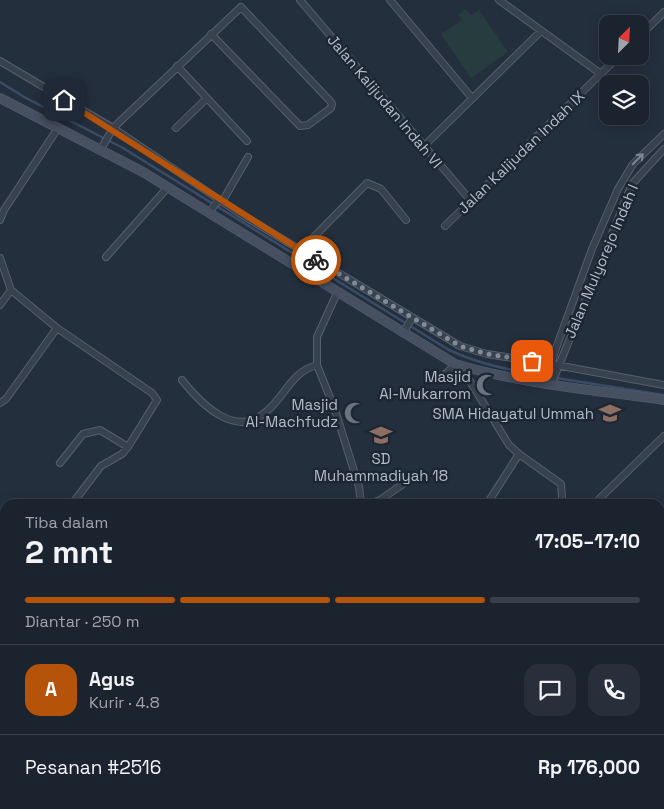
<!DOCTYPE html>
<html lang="id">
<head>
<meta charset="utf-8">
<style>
	body { margin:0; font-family:"Space Grotesk",sans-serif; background:#282f3a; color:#f1f3f6; height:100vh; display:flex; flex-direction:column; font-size:19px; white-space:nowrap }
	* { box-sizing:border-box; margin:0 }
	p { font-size:16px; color:#a0a4aa }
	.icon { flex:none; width:28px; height:28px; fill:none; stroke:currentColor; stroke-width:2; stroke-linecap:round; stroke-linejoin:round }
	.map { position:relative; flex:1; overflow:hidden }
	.panel { position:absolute; left:0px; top:499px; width:665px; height:311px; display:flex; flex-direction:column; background:#1b232e; border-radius:15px 15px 0 0; box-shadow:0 2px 12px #0003,0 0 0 1px #39404a }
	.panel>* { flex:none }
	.needle { width:32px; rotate:24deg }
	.fabs { position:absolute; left:599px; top:15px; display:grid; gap:10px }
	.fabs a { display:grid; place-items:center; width:50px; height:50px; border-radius:10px; background:#1b232e; box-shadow:0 2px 12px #0003,0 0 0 1px #39404a; font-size:25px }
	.pin { position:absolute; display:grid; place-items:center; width:42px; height:42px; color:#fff; margin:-21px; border-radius:10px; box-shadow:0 2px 8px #0006 }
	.courier { position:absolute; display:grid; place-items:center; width:50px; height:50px; margin:-25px; border:4px solid #b45309; border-radius:50%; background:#fff; color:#222; box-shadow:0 1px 6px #0007 }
	.headline em { font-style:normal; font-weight:700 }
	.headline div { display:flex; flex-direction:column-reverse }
	.headline { display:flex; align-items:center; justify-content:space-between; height:85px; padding:0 25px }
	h1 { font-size:32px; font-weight:700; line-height:38px }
	.bar { display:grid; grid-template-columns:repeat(4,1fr); gap:8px 5px; align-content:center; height:60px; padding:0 25px }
	.bar i { height:6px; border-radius:4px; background:#39404a }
	.bar .on { background:#b45309 }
	.bar p { grid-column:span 4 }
	.line { display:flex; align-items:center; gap:12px; padding:0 25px; border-top:1px solid #39404a }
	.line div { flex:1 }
	.round { display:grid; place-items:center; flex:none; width:52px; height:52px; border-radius:15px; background:#282f3a }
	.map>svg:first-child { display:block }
	.green { fill:#263c3f }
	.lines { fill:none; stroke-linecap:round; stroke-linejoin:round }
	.stream { stroke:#394c67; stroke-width:2.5 }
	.minor-casing { stroke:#565f6c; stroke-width:8 }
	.secondary-casing { stroke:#565f6c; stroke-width:10 }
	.primary-casing { stroke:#414a57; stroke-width:11 }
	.minor { stroke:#38414e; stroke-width:6 }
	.secondary { stroke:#465061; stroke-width:9 }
	.primary { stroke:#56606e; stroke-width:10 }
	.oneway { stroke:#7c8592 }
	.done { stroke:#828b98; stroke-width:5; stroke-dasharray:0 9 }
	.route { stroke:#b45309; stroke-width:6 }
	.labels { text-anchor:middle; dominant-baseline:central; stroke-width:5; stroke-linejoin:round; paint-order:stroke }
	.street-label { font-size:15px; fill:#b4bcc9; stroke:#1d2633 }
	.poi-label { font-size:15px; fill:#b4bcc9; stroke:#1d2633; text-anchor:end }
</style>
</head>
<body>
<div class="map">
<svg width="664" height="809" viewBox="0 0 664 809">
	<rect width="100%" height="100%" fill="#242f3e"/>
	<path class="green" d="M466 9 471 15 479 10 508 52 471 78 441 34 462 20 458 15Z"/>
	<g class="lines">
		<path class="stream" d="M0 82 26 98 123 148 449 350C481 365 514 371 548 376
			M556 378 664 395"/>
		<g class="minor-casing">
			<path id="minor" d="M300 0 471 201
				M390 0 472 98
				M499 0 601 74
				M640 36 664 12
				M0 61 113 128 239 213 460 346 487 354 551 364 664 385
				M177 66 247 141
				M176 128 207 98
				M424 146 541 31
				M101 149 113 128 241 7 330 101 332 104 331 108 308 125 300 126 211 34
				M222 202 248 157
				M209 213 219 199
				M0 220 4 210 58 128
				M445 226 619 56
				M106 257 168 187
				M0 258 11 290 57 328 152 393 157 400 128 447 122 454 101 466 72 504
				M291 264 301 250 367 183 381 189 406 220
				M337 293 317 337V365L335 410 359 487 361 504
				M0 305 11 290
				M403 333 412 318
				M460 365 509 445 519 454 561 484 562 497
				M441 379 455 364
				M182 380C201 404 236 440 267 411 286 395 291 372 317 365
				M547 383 555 351 592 249 618 189 633 164 664 134
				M552 383 632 184 664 149
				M0 403 6 399 57 328
				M60 463 83 434 100 430 128 447
				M368 504 380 500 406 482
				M487 504 519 454
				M594 504 664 436
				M660 515 664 511
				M0 534 5 537
				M660 567 664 560
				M0 639 5 640
				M660 754 664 756
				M0 763 5 767
				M152 805 158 809
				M313 805 319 809
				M470 805 476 809
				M14 809 17 805
				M509 809 512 805"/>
		</g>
		<g class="secondary-casing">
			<path id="secondary" d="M0 98 143 172 455 364C522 384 595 390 664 400"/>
		</g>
		<g class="primary-casing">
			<path id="primary" d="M660 800 664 793"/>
		</g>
		<use href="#minor" class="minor"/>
		<use href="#secondary" class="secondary"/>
		<use href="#primary" class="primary"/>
	</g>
	<defs><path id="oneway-shaft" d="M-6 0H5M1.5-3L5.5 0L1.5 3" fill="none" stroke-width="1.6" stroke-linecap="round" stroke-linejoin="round" transform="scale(1.25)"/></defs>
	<use class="oneway" href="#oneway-shaft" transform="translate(638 159) rotate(-45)"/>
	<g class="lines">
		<path class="done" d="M316 260 460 346 487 354 532 361"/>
		<path class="route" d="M64 100 316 260"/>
	</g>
	<defs>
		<g id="mosque-bare" transform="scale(1.725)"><path d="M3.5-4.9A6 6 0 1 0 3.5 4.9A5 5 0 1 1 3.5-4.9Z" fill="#6b7280" stroke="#1d2633" stroke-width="2.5" paint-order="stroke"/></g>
		<g id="school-bare" transform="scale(1.725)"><path d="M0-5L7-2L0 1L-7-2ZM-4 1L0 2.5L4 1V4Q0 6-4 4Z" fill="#8d6e63" stroke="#1d2633" stroke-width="2.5" paint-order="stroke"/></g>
	</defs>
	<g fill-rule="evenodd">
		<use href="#mosque-bare" x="487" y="385"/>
		<use href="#mosque-bare" x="355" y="413"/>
		<use href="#school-bare" x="610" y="413"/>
		<use href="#school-bare" x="381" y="435"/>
	</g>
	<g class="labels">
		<g class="street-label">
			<text transform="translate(385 101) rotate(50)">Jalan Kalijudan Indah VI</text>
			<text transform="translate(521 152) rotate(-44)">Jalan Kalijudan Indah IX</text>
			<text transform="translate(601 261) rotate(-67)">Jalan Mulyorejo Indah I</text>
		</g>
		<g class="poi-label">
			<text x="471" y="376">Masjid<tspan x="471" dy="17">Al-Mukarrom</tspan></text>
			<text x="338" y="404">Masjid<tspan x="338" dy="17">Al-Machfudz</tspan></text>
			<text x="594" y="413">SMA Hidayatul Ummah</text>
			<text x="381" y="458" text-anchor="middle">SD<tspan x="381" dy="17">Muhammadiyah 18</tspan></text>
		</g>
	</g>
</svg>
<div class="fabs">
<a><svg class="needle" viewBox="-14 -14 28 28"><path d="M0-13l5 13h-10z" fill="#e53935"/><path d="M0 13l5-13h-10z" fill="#a0a4aa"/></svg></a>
<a><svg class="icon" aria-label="layers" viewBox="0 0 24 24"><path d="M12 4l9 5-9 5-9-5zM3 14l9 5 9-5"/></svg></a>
</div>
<div class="pin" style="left:532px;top:361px;background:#ea580c"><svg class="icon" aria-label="bag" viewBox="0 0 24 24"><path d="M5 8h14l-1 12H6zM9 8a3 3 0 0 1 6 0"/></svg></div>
<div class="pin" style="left:64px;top:100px;background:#1f2937"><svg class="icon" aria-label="home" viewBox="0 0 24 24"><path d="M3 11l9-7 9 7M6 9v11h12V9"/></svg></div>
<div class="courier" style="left:316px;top:260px"><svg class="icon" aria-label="bike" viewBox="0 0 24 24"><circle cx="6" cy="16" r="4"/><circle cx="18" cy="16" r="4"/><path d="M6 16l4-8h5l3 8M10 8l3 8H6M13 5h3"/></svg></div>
<section class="panel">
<div class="headline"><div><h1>2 mnt</h1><p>Tiba dalam</p></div><em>17:05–17:10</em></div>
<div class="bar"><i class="on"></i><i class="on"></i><i class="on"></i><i></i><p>Diantar · 250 m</p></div>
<div class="line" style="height:90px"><b class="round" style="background:#b45309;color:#fff">A</b><div><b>Agus</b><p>Kurir · 4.8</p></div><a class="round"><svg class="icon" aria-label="chat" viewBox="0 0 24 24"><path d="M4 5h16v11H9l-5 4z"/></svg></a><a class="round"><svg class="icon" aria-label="phone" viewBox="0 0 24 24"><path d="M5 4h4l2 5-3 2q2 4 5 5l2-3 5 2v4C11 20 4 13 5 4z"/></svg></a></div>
<div class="line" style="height:65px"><div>Pesanan #2516</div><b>Rp 176,000</b></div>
</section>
</div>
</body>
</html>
